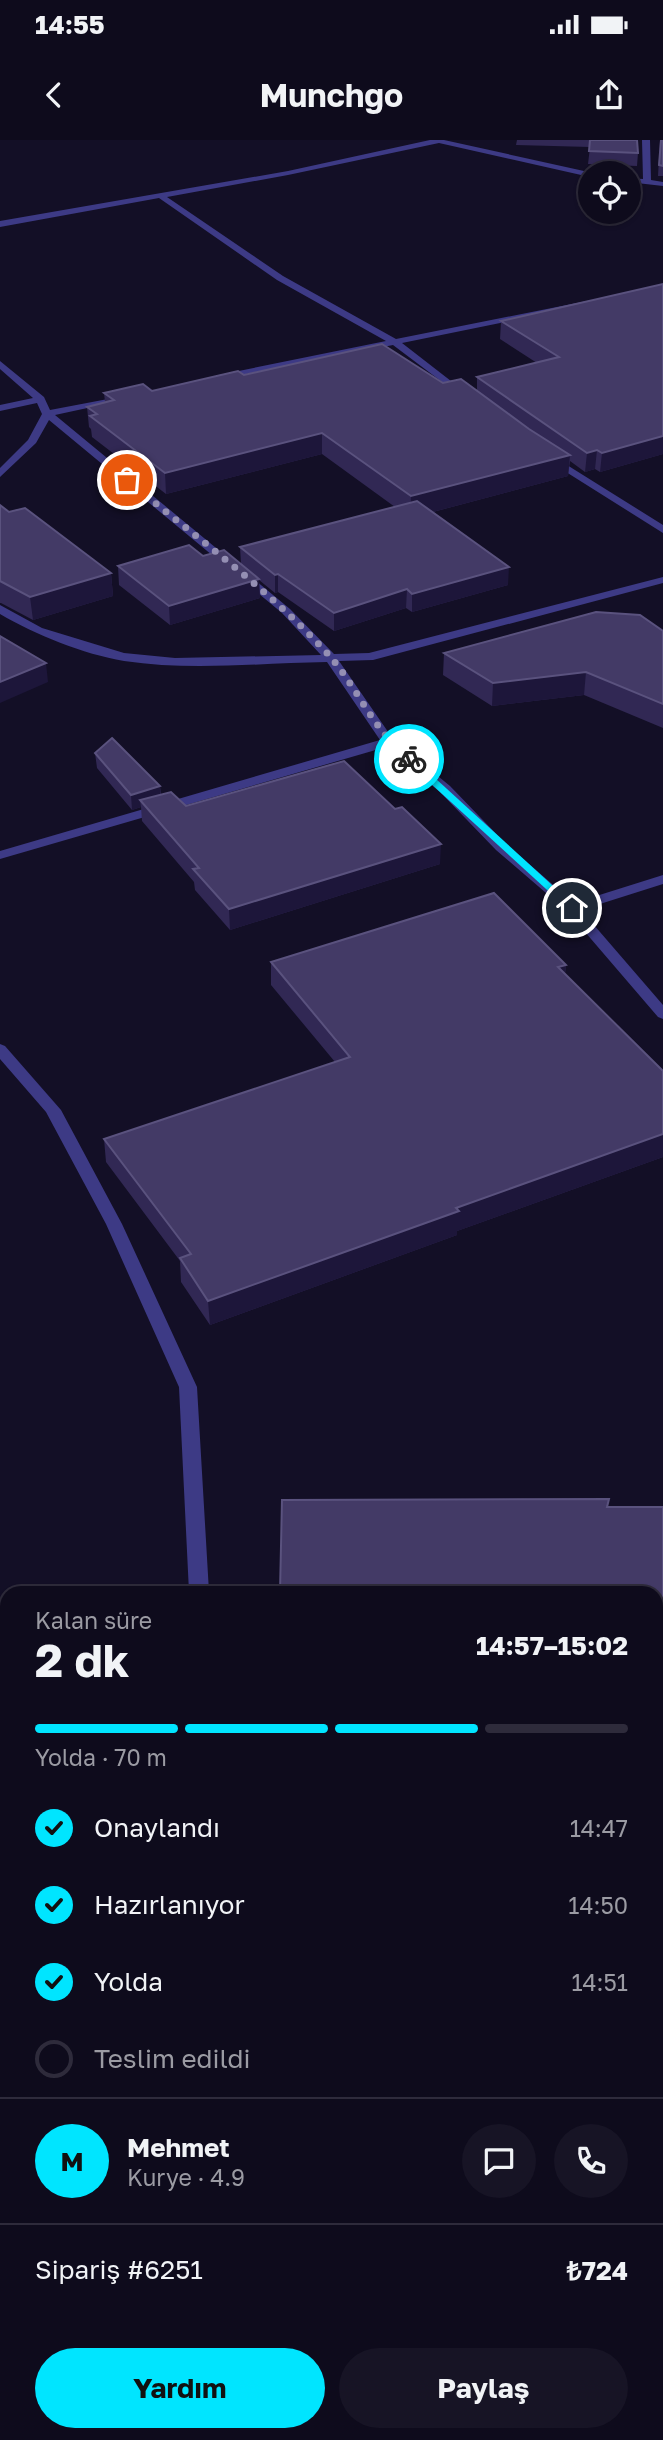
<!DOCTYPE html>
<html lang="tr">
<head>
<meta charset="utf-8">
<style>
	body { margin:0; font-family:"Golos Text",sans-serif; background:#171425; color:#f1f3f6; height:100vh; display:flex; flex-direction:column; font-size:26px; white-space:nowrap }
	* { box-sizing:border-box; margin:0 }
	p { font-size:23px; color:#9b9ba3 }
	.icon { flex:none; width:38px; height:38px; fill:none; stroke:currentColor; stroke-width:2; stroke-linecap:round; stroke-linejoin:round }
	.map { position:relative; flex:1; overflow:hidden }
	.details { position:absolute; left:0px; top:1446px; width:663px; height:856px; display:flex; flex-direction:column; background:#0e0b1c; border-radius:21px 21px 0 0; box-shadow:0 2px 5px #0004,0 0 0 2px #2e2b3b }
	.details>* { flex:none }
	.tools { position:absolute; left:578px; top:21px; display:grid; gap:14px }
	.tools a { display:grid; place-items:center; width:63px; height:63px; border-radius:50%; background:#0e0b1c; box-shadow:0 2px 5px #0004,0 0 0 2px #2e2b3b; font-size:35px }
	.pin { position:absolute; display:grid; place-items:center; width:60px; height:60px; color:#fff; margin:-30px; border:4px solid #fff; border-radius:50%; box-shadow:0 2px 7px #0007 }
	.courier { position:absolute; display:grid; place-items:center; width:70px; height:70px; margin:-35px; border:5px solid #00e5ff; border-radius:50%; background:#fff; color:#222; box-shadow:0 2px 9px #0007 }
	.headline em { font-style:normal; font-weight:700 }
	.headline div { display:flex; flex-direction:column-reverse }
	.headline { display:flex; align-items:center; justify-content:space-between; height:119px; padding:0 35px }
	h1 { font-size:46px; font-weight:700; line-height:52px }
	.bar { display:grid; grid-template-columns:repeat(4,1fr); gap:10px 7px; align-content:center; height:84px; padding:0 35px }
	.bar i { height:9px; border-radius:5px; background:#2e2b3b }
	.bar .active { background:#00e5ff }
	.bar p { grid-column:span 4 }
	.line { display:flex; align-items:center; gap:18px; padding:0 35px; border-top:2px solid #2e2b3b }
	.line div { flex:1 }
	.round { display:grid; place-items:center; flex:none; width:74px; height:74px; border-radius:37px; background:#171425 }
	ol { padding:0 35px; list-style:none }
	li { display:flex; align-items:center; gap:21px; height:77px }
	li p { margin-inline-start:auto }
	li .icon { padding:7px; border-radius:50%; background:#00e5ff; color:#111; stroke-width:4 }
	li:last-child { color:#9b9ba3 }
	li i { width:38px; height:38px; border:4px solid #2e2b3b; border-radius:50% }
	.action { display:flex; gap:14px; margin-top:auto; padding:14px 35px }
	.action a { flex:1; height:80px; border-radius:42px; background:#00e5ff; color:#111; font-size:28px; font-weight:700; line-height:80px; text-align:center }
	.action a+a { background:#171425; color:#f1f3f6 }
	.status { display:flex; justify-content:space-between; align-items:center; height:49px; padding:0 35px; background:#0e0b1c; direction:ltr }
	.status svg { height:19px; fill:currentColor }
	header { display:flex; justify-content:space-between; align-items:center; height:91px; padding:0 35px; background:#0e0b1c; font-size:32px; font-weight:700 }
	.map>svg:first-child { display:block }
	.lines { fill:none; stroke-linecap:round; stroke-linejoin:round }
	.minor { fill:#3d3a85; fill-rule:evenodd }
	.wall { fill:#312854 }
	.shaded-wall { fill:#1d163a }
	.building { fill:#433a66; stroke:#5a527e; stroke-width:2 }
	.route { fill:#00e5ff }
	.done { stroke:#948fb3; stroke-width:7; stroke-dasharray:0 12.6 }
</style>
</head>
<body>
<div class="status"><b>14:55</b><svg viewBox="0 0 49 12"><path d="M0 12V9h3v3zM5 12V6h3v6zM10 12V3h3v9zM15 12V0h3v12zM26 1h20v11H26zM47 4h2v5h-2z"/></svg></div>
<header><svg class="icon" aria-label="back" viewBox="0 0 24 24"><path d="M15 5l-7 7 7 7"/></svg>Munchgo<svg class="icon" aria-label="share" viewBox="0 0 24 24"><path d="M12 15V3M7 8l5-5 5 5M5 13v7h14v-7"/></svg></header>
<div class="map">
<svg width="663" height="2300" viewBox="0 0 663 2300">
	<rect width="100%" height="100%" fill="#130f26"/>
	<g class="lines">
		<path class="minor" d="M430 0H444L593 33H590V37L439 3 288 35 167 57 283 136 396 199 592 160 589 165 402 203 469 255V259L466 260 393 205 216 240V236L219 235 386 201 277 140 159 58 0 87V81L288 31Z
			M642 0H650L651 40 663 42V46L628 42V38L643 39Z
			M0 221 44 257 50 270 129 255V259L55 275 290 469 334 514 369 513 663 437V443L373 520 339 521 393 599 450 646 506 704 574 763 663 735V744L581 770 663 865V879L658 877 567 771 496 710 440 652 386 607 0 719V711L380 600 327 522C260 523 190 531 124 521 83 514 36 495 0 474V465L42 488 124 513 175 518 321 515 282 473 49 280 36 303 0 337V328L28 300 42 274 37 263 0 271V265L33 258 0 229Z
			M551 315 663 385V393L547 320 546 318Z
			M0 904 5 906 61 970 122 1084 197 1247 209 1452H189L179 1247 106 1084 46 972 0 919Z
			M7 1478V1494L0 1495V1479Z
			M656 1891 663 1893V1920L656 1917Z"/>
	</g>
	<path class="wall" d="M517 0H637L638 13 637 26 588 24 590 7 516 5Z
		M660 0H663V36H658Z
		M663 144V314L600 332 595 329 585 332 570 321 568 336 433 372 508 445 412 472 406 468 334 491 278 452 275 453 259 440 260 458 170 485 119 445 118 426 203 416 241 424 240 407 395 367 322 314 166 354 92 297 91 289 89 287 87 267 105 262 104 253 152 251 244 235 443 243 477 250V237L537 223 500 199 501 181Z
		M0 365 9 372 111 433 113 456 33 480 1 463H0Z
		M663 491V588L584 555 492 566 443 535 444 513Z
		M95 613 160 646 161 654 186 666 440 724 230 790 195 750 194 742 142 681 141 667 132 670 97 628Z
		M271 822 566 825 565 834 663 931V1017L457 1091V1095L210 1185 181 1142 180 1121 106 1022 104 999 335 922 271 845Z
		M608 1367H663V1583H656V1452Z"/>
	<path class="shaded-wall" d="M322 293V314L166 354 165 333Z
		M663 296V314L600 332 602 313Z
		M597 310 595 329 585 332 587 313Z
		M570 315 568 336 410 378 411 356Z
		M509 427 508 445 412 472V454Z
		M111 433 113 456 33 480 30 457Z
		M278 434V452L275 453V435Z
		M259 439 260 458 170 485 169 466Z
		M407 449 406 468 334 491V473Z
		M46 523 48 542 0 563V542Z
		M586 532 584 555 492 566 493 543Z
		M160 646 161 661 140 660 141 667 132 670 131 655Z
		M441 704 440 724 230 790 229 769Z
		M566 825 563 848 558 827Z
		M663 994V1017L457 1091V1095L210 1185 208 1161 456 1068Z"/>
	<path class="building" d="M590 0H637L638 13 589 11Z
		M661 0H663V26L659 25Z
		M663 144V296L602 313 597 310 587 313 477 237 559 217 501 181Z
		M382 204 443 243 461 239 529 289 570 315 411 356 322 293 165 333 90 276 97 274 87 267 114 260 104 253 143 244 152 251 238 231 244 235Z
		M417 361 509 427 412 454 407 449 334 473 278 434 275 435 240 407Z
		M0 365 9 372 25 368 111 433 30 457 0 441Z
		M189 405 203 416 224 410 259 439 169 466 118 426Z
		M596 472 640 475 663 491V564L586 532 493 543 444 513Z
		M0 496 46 523 0 542Z
		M112 598 160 646 131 655 95 613Z
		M344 621 395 669 402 667 441 704 229 769 193 729 199 728 140 660 171 652 186 666Z
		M494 753 566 825 558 827 663 931V994L456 1068 459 1071 208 1161 180 1118 191 1114 104 999 350 917 271 822Z
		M609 1359 607 1367H663V1558H656V1452H280L282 1360Z
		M61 2294H307L308 2300H61Z"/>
	<path class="route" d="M406 617H412L575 766V770H569L406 621Z"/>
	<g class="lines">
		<path class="done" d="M127 340C194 396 269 449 328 514 358 548 373 590 409 619"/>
	</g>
</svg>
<div class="tools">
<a><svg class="icon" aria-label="locate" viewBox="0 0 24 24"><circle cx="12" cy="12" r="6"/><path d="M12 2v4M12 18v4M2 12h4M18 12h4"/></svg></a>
</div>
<div class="pin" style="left:127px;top:340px;background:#ea580c"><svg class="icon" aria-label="bag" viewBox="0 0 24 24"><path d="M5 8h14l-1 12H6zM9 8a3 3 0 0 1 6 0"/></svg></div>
<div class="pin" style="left:572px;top:768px;background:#1f2937"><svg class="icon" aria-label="home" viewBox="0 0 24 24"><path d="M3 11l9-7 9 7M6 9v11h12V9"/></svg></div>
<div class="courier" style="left:409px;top:619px"><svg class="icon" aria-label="bike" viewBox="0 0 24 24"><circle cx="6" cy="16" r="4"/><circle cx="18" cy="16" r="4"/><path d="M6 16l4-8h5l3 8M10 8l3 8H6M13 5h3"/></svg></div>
<section class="details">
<div class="headline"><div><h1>2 dk</h1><p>Kalan süre</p></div><em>14:57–15:02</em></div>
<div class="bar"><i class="active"></i><i class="active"></i><i class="active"></i><i></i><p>Yolda · 70 m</p></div>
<ol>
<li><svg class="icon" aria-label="check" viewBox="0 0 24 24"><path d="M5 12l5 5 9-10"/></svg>Onaylandı<p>14:47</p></li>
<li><svg class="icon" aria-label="check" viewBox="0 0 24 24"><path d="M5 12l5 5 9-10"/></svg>Hazırlanıyor<p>14:50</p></li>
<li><svg class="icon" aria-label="check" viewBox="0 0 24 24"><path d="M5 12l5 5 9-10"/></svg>Yolda<p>14:51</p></li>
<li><i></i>Teslim edildi</li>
</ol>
<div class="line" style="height:126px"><b class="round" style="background:#00e5ff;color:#111">M</b><div><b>Mehmet</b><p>Kurye · 4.9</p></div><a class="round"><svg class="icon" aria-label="chat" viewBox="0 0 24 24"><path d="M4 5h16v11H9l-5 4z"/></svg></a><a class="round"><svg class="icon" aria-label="phone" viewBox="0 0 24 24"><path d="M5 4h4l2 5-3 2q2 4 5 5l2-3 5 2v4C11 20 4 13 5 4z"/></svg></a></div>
<div class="line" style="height:91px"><div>Sipariş #6251</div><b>₺724</b></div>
<div class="action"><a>Yardım</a><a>Paylaş</a></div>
</section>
</div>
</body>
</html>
